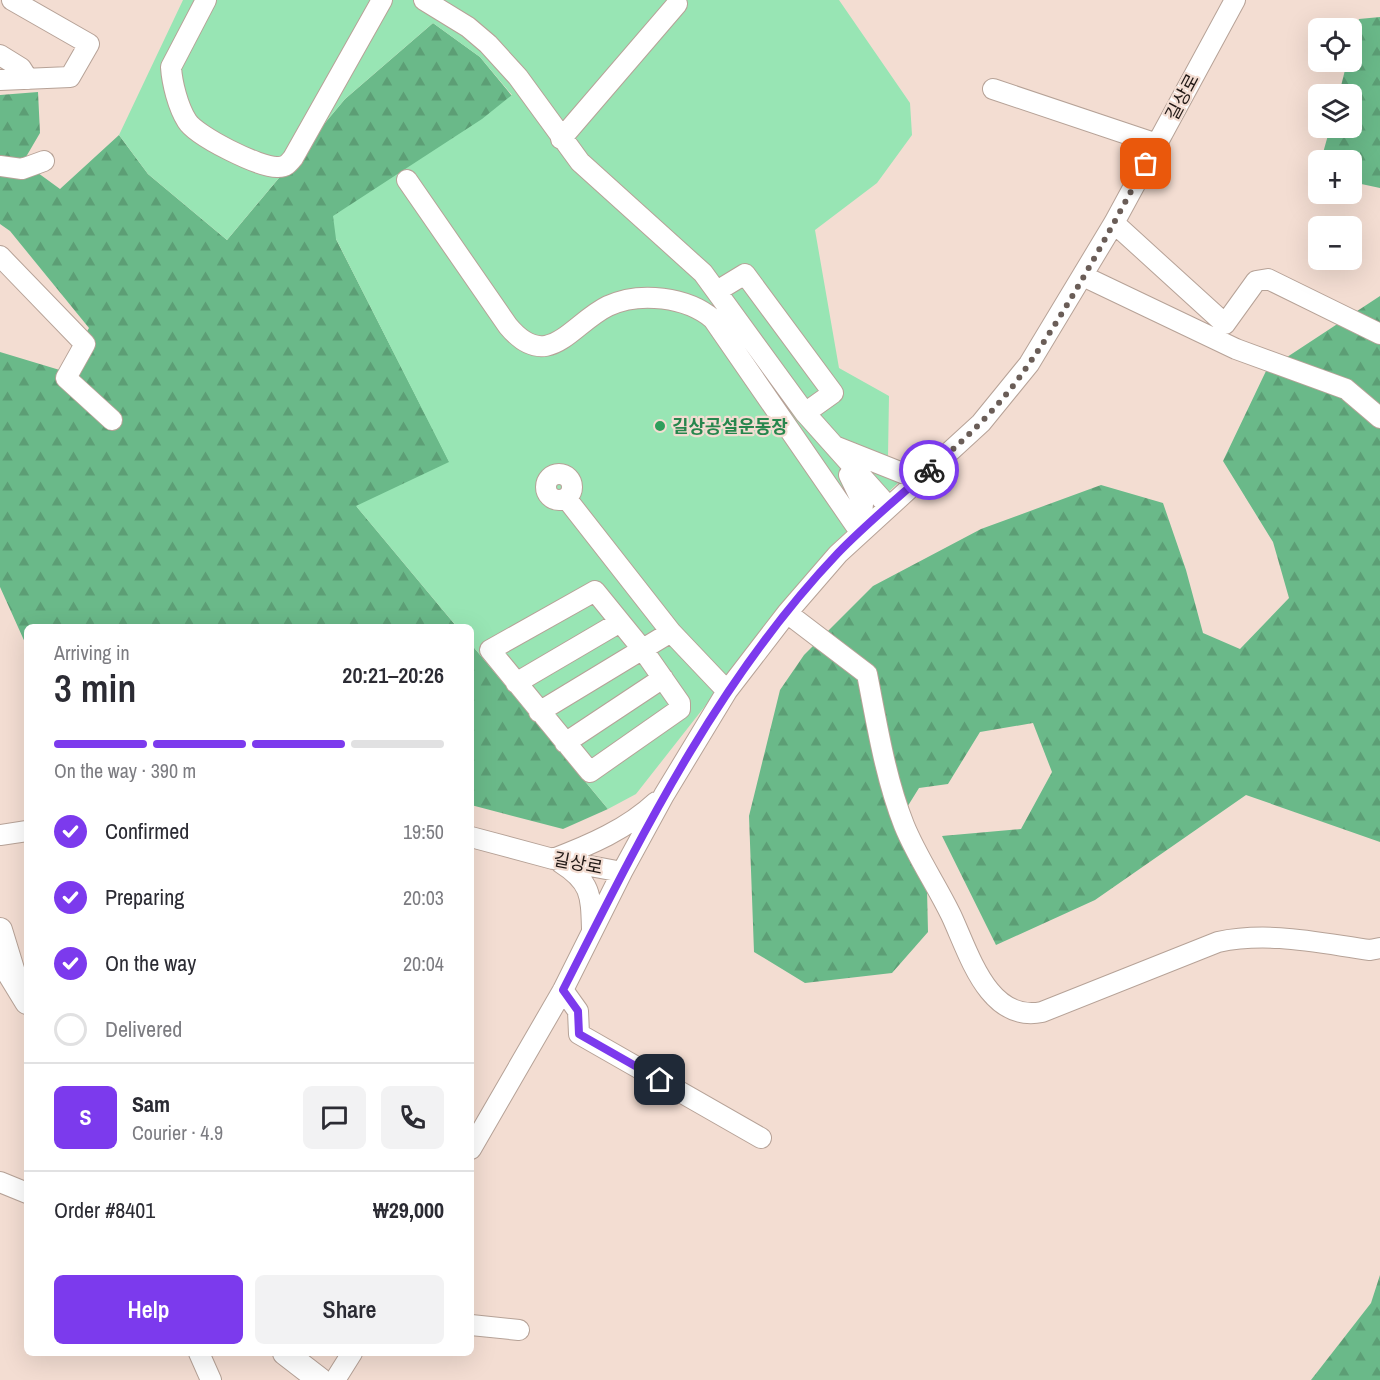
<!DOCTYPE html>
<html lang="en">
<head>
<meta charset="utf-8">
<style>
	body { margin:0; font-family:"Archivo Narrow","Noto Sans KR",sans-serif; background:#f2f2f3; color:#2b2b33; height:100vh; display:flex; flex-direction:column; font-size:22px; white-space:nowrap }
	* { box-sizing:border-box; margin:0 }
	p { font-size:20px; color:#7c7c81 }
	.icon { flex:none; width:33px; height:33px; fill:none; stroke:currentColor; stroke-width:2; stroke-linecap:round; stroke-linejoin:round }
	.map { position:relative; flex:1; overflow:hidden }
	.sheet { position:absolute; left:24px; top:624px; width:450px; height:732px; display:flex; flex-direction:column; background:#fff; border-radius:9px; box-shadow:0 6px 24px #0002 }
	.sheet>* { flex:none }
	.controls { position:absolute; left:1308px; top:18px; display:grid; gap:12px }
	.controls a { display:grid; place-items:center; width:54px; height:54px; border-radius:9px; background:#fff; box-shadow:0 6px 24px #0002; font-size:30px }
	.pin { position:absolute; display:grid; place-items:center; width:51px; height:51px; color:#fff; margin:-26px; border-radius:12px; box-shadow:0 3px 9px #0006 }
	.courier { position:absolute; display:grid; place-items:center; width:60px; height:60px; margin:-30px; border:4px solid #7c3aed; border-radius:50%; background:#fff; color:#222; box-shadow:0 2px 8px #0007 }
	.summary em { font-style:normal; font-weight:600 }
	.summary div { display:flex; flex-direction:column-reverse }
	.summary { display:flex; align-items:center; justify-content:space-between; height:102px; padding:0 30px }
	h1 { font-size:39px; font-weight:600; line-height:45px }
	.bar { display:grid; grid-template-columns:repeat(4,1fr); gap:9px 6px; align-content:center; height:72px; padding:0 30px }
	.bar i { height:8px; border-radius:4px; background:#e1e1e2 }
	.bar .on { background:#7c3aed }
	.bar p { grid-column:span 4 }
	.line { display:flex; align-items:center; gap:15px; padding:0 30px; border-top:2px solid #e1e1e2 }
	.line div { flex:1 }
	.round { display:grid; place-items:center; flex:none; width:63px; height:63px; border-radius:9px; background:#f2f2f3 }
	ol { padding:0 30px; list-style:none }
	li { display:flex; align-items:center; gap:18px; height:66px }
	li p { margin-inline-start:auto }
	li .icon { padding:6px; border-radius:50%; background:#7c3aed; color:#fff; stroke-width:4 }
	li:last-child { color:#7c7c81 }
	li i { width:33px; height:33px; border:3px solid #e1e1e2; border-radius:50% }
	.button { display:flex; gap:12px; margin-top:auto; padding:12px 30px }
	.button a { flex:1; height:69px; border-radius:9px; background:#7c3aed; color:#fff; font-size:24px; font-weight:600; line-height:69px; text-align:center }
	.button a+a { background:#f2f2f3; color:#2b2b33 }
	.map>svg:first-child { display:block }
	.forest { fill:url(#forest-firs) }
	.pitch { fill:#98e5b4 }
	.lines { fill:none; stroke-linecap:round; stroke-linejoin:round }
	.minor-casing { stroke:#b6a297; stroke-width:22 }
	.major-casing { stroke:#b6a297; stroke-width:26 }
	.minor { stroke:#fff; stroke-width:20 }
	.major { stroke:#fff; stroke-width:24 }
	.done { stroke:#6a5d57; stroke-width:6; stroke-dasharray:0 10.8 }
	.route { stroke:#7c3aed; stroke-width:8 }
	.leisure-dot { fill:#2e9e5b; stroke:#f3ddd2; stroke-width:2 }
	.labels { text-anchor:middle; dominant-baseline:central; stroke-width:4.5; stroke-linejoin:round; paint-order:stroke }
	.street-label { font-size:18px; fill:#201815; stroke:#f3ddd2 }
	.leisure-label { font-size:18px; font-weight:bold; fill:#27864d; stroke:#f3ddd2; text-anchor:start }
</style>
</head>
<body>
<div class="map">
<svg width="1380" height="1380" viewBox="0 0 1380 1380">
	<defs>
		<pattern id="forest-firs" width="22" height="20" patternUnits="userSpaceOnUse" patternTransform="scale(1.5)"><rect width="22" height="20" fill="#6ab989"/><path d="M5 1l3.5 6h-7zM16 11l3.5 6h-7z" fill="#5c9e75"/></pattern>
	</defs>
	<rect width="100%" height="100%" fill="#f3ddd2"/>
	<path class="forest" d="M1380 17V188L1352 182V160H1321L1330 128H1352V94H1339L1347 62H1352V46L1359 19Z
		M433 23 480 57 512 96 336 239 450 463 357 507 457 627H27V647L0 587V352L63 371 89 328 10 231 0 224V95L38 92 40 133 23 162 60 189 119 135 148 174 227 240 345 99Z
		M1380 296V842L1246 795 1095 900 996 945 942 836 1021 829 1052 772 1033 723 980 732 948 784 919 788 896 825 927 889 928 932 892 973 805 983 754 952 749 816 780 690 804 655 873 586 981 529 1101 485 1163 503 1186 570 1203 633 1240 649 1289 598 1273 542 1223 461 1266 371Z
		M471 644 608 809 563 829 471 805Z
		M1380 1275V1380H1311L1371 1303Z"/>
	<path class="pitch" d="M183 0H839L910 103 912 135 877 183 815 230 839 368 889 396 888 456 915 467 830 547 636 794 608 809 471 644V627H457L356 506 449 462 336 239 333 216 482 119 512 95 480 57 433 23 345 99 227 240 148 174 119 135Z"/>
	<g class="lines">
		<g class="minor-casing">
			<path id="minor" d="M206 0 171 67C172 83 178 107 187 121 196 136 260 168 278 167 286 167 289 163 293 158L382 0
				M424 0 468 27 488 44 518 77 580 162 703 273 805 413 888 506
				M0 55 21 68 28 79
				M0 80 70 77 89 44 12 0
				M993 89 1157 144
				M561 139 677 4
				M0 166 22 169 44 161
				M407 180 508 326C548 374 571 324 608 306 640 291 687 297 713 319L860 532
				M1114 223 1225 324 1256 281 1268 279 1380 334
				M0 256 85 344 66 378 112 420
				M1083 276 1236 349 1346 389 1380 418
				M717 291 745 274 833 393 805 413
				M837 447 910 476 925 474
				M546 487a13 13 0 1 1 26 0a13 13 0 1 1-26 0Z
				M849 475 863 504 860 532
				M566 498 671 632 727 691
				M595 591 643 650 680 703V709L590 772 490 650Z
				M787 613 867 674C877 724 885 777 904 825 917 857 936 884 951 915 969 953 988 1023 1042 1012L1218 942C1269 931 1319 943 1370 950L1380 948
				M516 683 620 622
				M539 712 671 632
				M565 743 663 678
				M0 835 27 831
				M471 837 553 859 622 872 664 795 727 691 787 613 838 554 981 423 1029 364 1114 223 1235 0
				M553 859C590 845 627 829 656 802
				M561 863C591 882 591 895 592 929
				M563 990 578 1011 579 1034 761 1138
				M471 1149 563 990 622 872
				M0 1182 27 1193
				M471 1325 519 1330
				M199 1353 211 1380
				M335 1380 352 1353"/>
		</g>
		<g class="major-casing">
			<path id="major" d="M0 930 15 979
				M5 966 27 1002
				M285 1353 320 1380"/>
		</g>
		<use href="#minor" class="minor"/>
		<use href="#major" class="major"/>
	</g>
	<g class="lines">
		<path class="done" d="M929 470C961 443 991 415 1016 382 1066 314 1106 237 1146 164"/>
		<path class="route" d="M660 1080 579 1034 578 1011 563 990C641 836 718 679 838 553 867 523 899 497 929 470"/>
	</g>
	<circle class="leisure-dot" cx="660" cy="426" r="6"/>
	<g class="labels">
		<g class="street-label">
			<text transform="translate(1182 97) rotate(-62)">길상로</text>
			<text transform="translate(578 863) rotate(11)">길상로</text>
		</g>
		<g class="leisure-label">
			<text x="672" y="426">길상공설운동장</text>
		</g>
	</g>
</svg>
<div class="controls">
<a><svg class="icon" aria-label="locate" viewBox="0 0 24 24"><circle cx="12" cy="12" r="6"/><path d="M12 2v4M12 18v4M2 12h4M18 12h4"/></svg></a>
<a><svg class="icon" aria-label="layers" viewBox="0 0 24 24"><path d="M12 4l9 5-9 5-9-5zM3 14l9 5 9-5"/></svg></a>
<a>+</a>
<a>−</a>
</div>
<div class="pin" style="left:1146px;top:164px;background:#ea580c"><svg class="icon" aria-label="bag" viewBox="0 0 24 24"><path d="M5 8h14l-1 12H6zM9 8a3 3 0 0 1 6 0"/></svg></div>
<div class="pin" style="left:660px;top:1080px;background:#1f2937"><svg class="icon" aria-label="home" viewBox="0 0 24 24"><path d="M3 11l9-7 9 7M6 9v11h12V9"/></svg></div>
<div class="courier" style="left:929px;top:470px"><svg class="icon" aria-label="bike" viewBox="0 0 24 24"><circle cx="6" cy="16" r="4"/><circle cx="18" cy="16" r="4"/><path d="M6 16l4-8h5l3 8M10 8l3 8H6M13 5h3"/></svg></div>
<section class="sheet">
<div class="summary"><div><h1>3 min</h1><p>Arriving in</p></div><em>20:21–20:26</em></div>
<div class="bar"><i class="on"></i><i class="on"></i><i class="on"></i><i></i><p>On the way · 390 m</p></div>
<ol>
<li><svg class="icon" aria-label="check" viewBox="0 0 24 24"><path d="M5 12l5 5 9-10"/></svg>Confirmed<p>19:50</p></li>
<li><svg class="icon" aria-label="check" viewBox="0 0 24 24"><path d="M5 12l5 5 9-10"/></svg>Preparing<p>20:03</p></li>
<li><svg class="icon" aria-label="check" viewBox="0 0 24 24"><path d="M5 12l5 5 9-10"/></svg>On the way<p>20:04</p></li>
<li><i></i>Delivered</li>
</ol>
<div class="line" style="height:108px"><b class="round" style="background:#7c3aed;color:#fff">S</b><div><b>Sam</b><p>Courier · 4.9</p></div><a class="round"><svg class="icon" aria-label="chat" viewBox="0 0 24 24"><path d="M4 5h16v11H9l-5 4z"/></svg></a><a class="round"><svg class="icon" aria-label="phone" viewBox="0 0 24 24"><path d="M5 4h4l2 5-3 2q2 4 5 5l2-3 5 2v4C11 20 4 13 5 4z"/></svg></a></div>
<div class="line" style="height:78px"><div>Order #8401</div><b>₩29,000</b></div>
<div class="button"><a>Help</a><a>Share</a></div>
</section>
</div>
</body>
</html>
